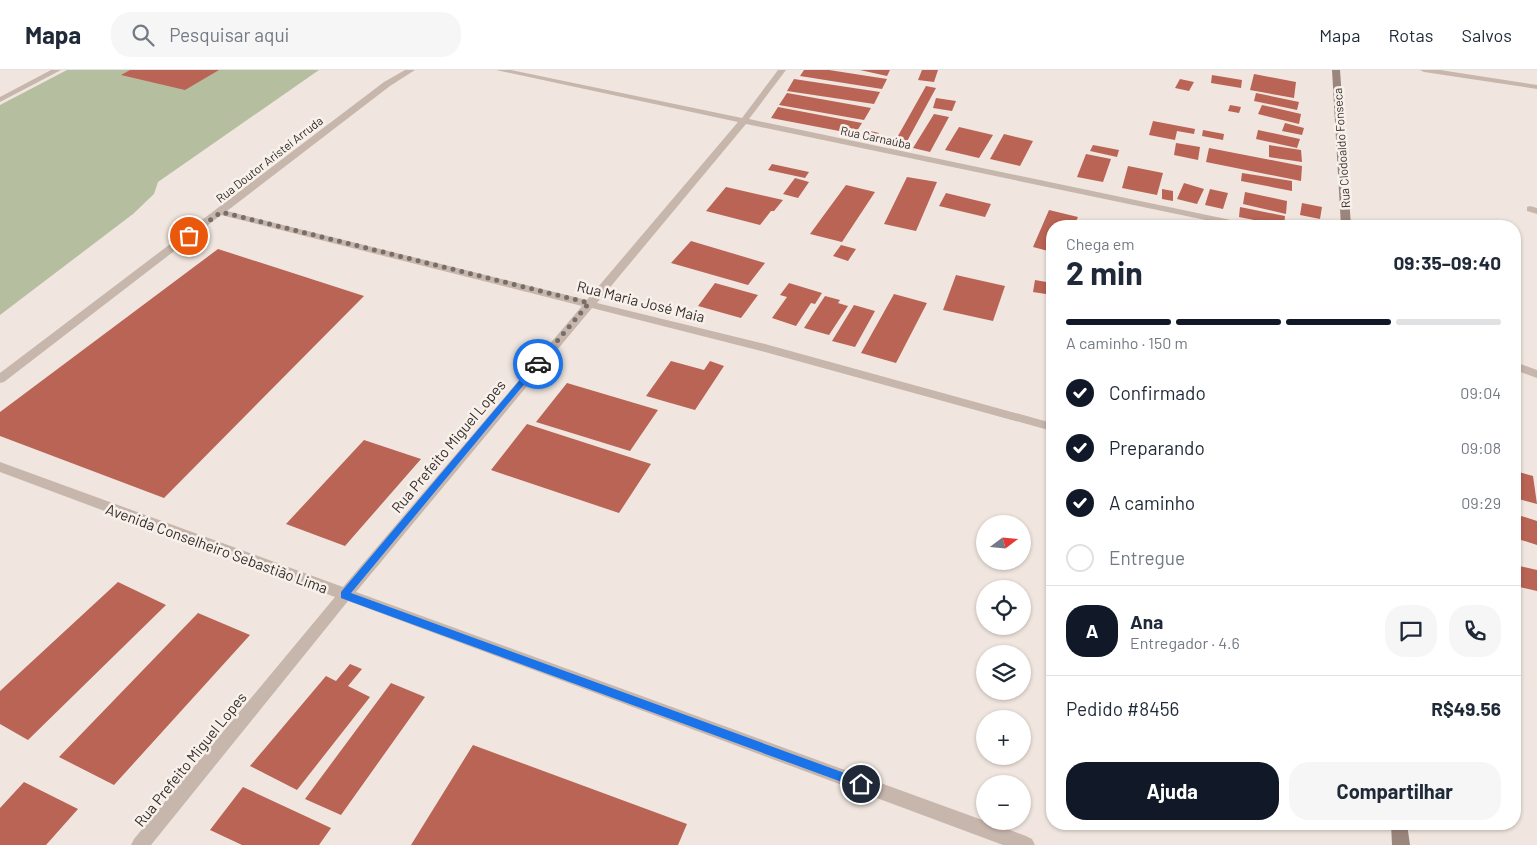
<!DOCTYPE html>
<html lang="pt">
<head>
<meta charset="utf-8">
<style>
	body { margin:0; font-family:Barlow,sans-serif; background:#f6f6f7; color:#1f2937; height:100vh; display:flex; flex-direction:column; font-size:19px; white-space:nowrap }
	* { box-sizing:border-box; margin:0 }
	p { font-size:16px; color:#747a83 }
	.icon { flex:none; width:28px; height:28px; fill:none; stroke:currentColor; stroke-width:2; stroke-linecap:round; stroke-linejoin:round }
	.map { position:relative; flex:1; overflow:hidden }
	.panel { position:absolute; left:1046px; top:150px; width:475px; height:610px; display:flex; flex-direction:column; background:#fff; border-radius:20px; box-shadow:0 1px 4px #0004 }
	.panel>* { flex:none }
	.needle { width:32px; rotate:74deg }
	.tools { position:absolute; left:976px; top:445px; display:grid; gap:10px }
	.tools a { display:grid; place-items:center; width:55px; height:55px; border-radius:50%; background:#fff; box-shadow:0 1px 4px #0004; font-size:25px }
	.pin { position:absolute; display:grid; place-items:center; width:42px; height:42px; color:#fff; margin:-21px; border:2px solid #fff; border-radius:50%; box-shadow:0 1px 5px #0007 }
	.courier { position:absolute; display:grid; place-items:center; width:50px; height:50px; margin:-25px; border:4px solid #1a73e8; border-radius:50%; background:#fff; color:#222; box-shadow:0 1px 6px #0007 }
	.headline em { font-style:normal; font-weight:700 }
	.headline div { display:flex; flex-direction:column-reverse }
	.headline { display:flex; align-items:center; justify-content:space-between; height:85px; padding:0 20px }
	h1 { font-size:32px; font-weight:700; line-height:38px }
	.bar { display:grid; grid-template-columns:repeat(4,1fr); gap:8px 5px; align-content:center; height:60px; padding:0 20px }
	.bar i { height:6px; border-radius:4px; background:#e0e1e3 }
	.bar .on { background:#111827 }
	.bar p { grid-column:span 4 }
	.line { display:flex; align-items:center; gap:12px; padding:0 20px; border-top:1px solid #e0e1e3 }
	.line div { flex:1 }
	.round { display:grid; place-items:center; flex:none; width:52px; height:52px; border-radius:20px; background:#f6f6f7 }
	ol { padding:0 20px; list-style:none }
	li { display:flex; align-items:center; gap:15px; height:55px }
	li p { margin-inline-start:auto }
	li .icon { padding:5px; border-radius:50%; background:#111827; color:#fff; stroke-width:4 }
	li:last-child { color:#747a83 }
	li i { width:28px; height:28px; border:2px solid #e0e1e3; border-radius:50% }
	.button { display:flex; gap:10px; margin-top:auto; padding:10px 20px }
	.button a { flex:1; height:58px; border-radius:20px; background:#111827; color:#fff; font-size:20px; font-weight:700; line-height:58px; text-align:center }
	.button a+a { background:#f6f6f7; color:#1f2937 }
	header { display:flex; align-items:center; gap:30px; box-sizing:border-box; height:70px; padding:0 25px; background:#fff; border-bottom:1px solid #e0e1e3 }
	header strong { font-size:24px }
	nav { display:flex; gap:28px; margin-inline-start:auto; font-size:18px }
	.search { width:350px; height:45px; background:#f6f6f7; display:flex; align-items:center; gap:12px; box-sizing:border-box; padding:0 18px; border-radius:20px; color:#747a83; font-size:19px }
	.map>svg:first-child { display:block }
	.green { fill:#b6bea0 }
	.building { fill:#b96454 }
	.lines { fill:none; stroke-linecap:round; stroke-linejoin:round }
	.street { fill:#c7b6ac; fill-rule:evenodd }
	.secondary { fill:#9b867d; fill-rule:evenodd }
	.route { fill:#1a73e8 }
	.done { stroke:#776e69; stroke-width:5; stroke-dasharray:0 9 }
	.labels { text-anchor:middle; dominant-baseline:central; stroke-width:5; stroke-linejoin:round; paint-order:stroke }
	.far-street-label { font-size:12px; fill:#362d2a; stroke:#f8f1eb }
	.street-label { font-size:15px; fill:#362d2a; stroke:#f8f1eb }
</style>
</head>
<body>
<header>
<strong>Mapa</strong>
<div class="search"><svg class="icon" aria-label="search" viewBox="0 0 24 24"><circle cx="10" cy="10" r="6"/><path d="M15 15l6 6"/></svg>Pesquisar aqui</div>
<nav><a>Mapa</a><a>Rotas</a><a>Salvos</a></nav>
</header>
<div class="map">
<svg width="1537" height="775" viewBox="0 0 1537 775">
	<rect width="100%" height="100%" fill="#f0e6df"/>
	<path class="green" d="M67 0H319L158 112 154 124 133 144 0 245V35Z"/>
	<path class="building" d="M130 0H219L185 20 121 5Z
		M804 0H829L887 9 882 19 800 6Z
		M860 0H890L887 6Z
		M922 0H938L934 12 918 10Z
		M1254 4 1296 12 1294 28 1250 20Z
		M1212 5 1242 10 1241 18 1211 13Z
		M794 9 880 22 874 34 787 21Z
		M1180 9 1194 12 1189 21 1175 18Z
		M926 16 936 18 905 75 894 73Z
		M787 23 871 38 864 50 779 35Z
		M1256 23 1299 32 1297 40 1254 31Z
		M936 28 956 31 952 41 933 38Z
		M1230 35 1241 37 1239 43 1228 41Z
		M1262 35 1301 44 1299 54 1258 44Z
		M778 37 862 53 855 64 771 48Z
		M934 44 949 47 930 82 913 78Z
		M1153 51 1195 59 1194 64 1177 61 1175 70 1149 65Z
		M1285 53 1304 58 1302 65 1282 61Z
		M959 57 993 65 979 88 945 80Z
		M866 60 879 63 873 71 860 68Z
		M1203 60 1224 64 1223 70 1202 66Z
		M1258 60 1300 69 1297 78 1256 69Z
		M1004 64 1033 71 1020 96 990 89Z
		M1176 73 1200 77 1198 90 1174 85Z
		M1093 75 1119 80 1117 87 1090 81Z
		M1269 75 1301 80 1302 92 1269 87Z
		M1209 78 1302 96 1301 111 1206 92Z
		M1086 84 1111 89 1103 112 1077 107Z
		M772 94 809 102 805 108 768 100Z
		M1128 96 1163 103 1157 125 1122 118Z
		M1242 103 1292 111V121L1241 111Z
		M907 107 937 112 916 161 884 154Z
		M795 108 809 112 798 128 783 124Z
		M1184 113 1204 119 1197 134 1177 129Z
		M846 115 875 122 842 172 810 164Z
		M726 117 783 130 774 141H771L760 155 706 141Z
		M1162 119 1173 121V131L1162 129Z
		M1210 119 1228 123 1223 139 1205 135Z
		M1245 122 1287 131 1286 144 1243 134Z
		M946 123 991 134 985 147 939 136Z
		M1302 133 1322 137 1320 149 1300 145Z
		M1240 137 1285 146 1284 156 1239 147Z
		M1049 140 1078 147 1074 156H1052V182L1033 177Z
		M691 171 765 193 748 215 671 193Z
		M841 175 856 179 848 191 833 186Z
		M218 179 364 226 164 428 0 366V342Z
		M956 205 1005 216 993 251 943 240Z
		M1035 210 1052 213V225L1033 222Z
		M715 213 758 225 741 248 698 236Z
		M789 213 822 223 815 234 811 233 796 256 772 248 787 227 780 225Z
		M894 224 927 233 896 293 861 283Z
		M825 226 840 230 838 233 848 236 829 265 804 258Z
		M854 235 875 241 855 277 832 271Z
		M671 291 704 300 710 291 724 296 695 340 646 326Z
		M567 313 658 340 630 381 536 352Z
		M527 354 651 394 619 443 491 400Z
		M364 370 421 389 345 476 286 454Z
		M1515 401 1533 406 1537 434 1515 428Z
		M1515 444 1537 451V475L1515 468Z
		M1515 495 1537 500V521L1515 516Z
		M118 512 166 535 28 670 0 654V621Z
		M198 543 250 565 114 715 59 687Z
		M350 594 362 599 348 616 370 627 297 720 250 696 326 606 336 611Z
		M391 613 425 627 341 745 305 729Z
		M473 675 687 754 678 775H411Z
		M24 712 78 739 46 775H0V738Z
		M243 717 331 758 319 775H242L210 760Z"/>
	<g class="lines">
		<path class="street" d="M51 0H61L0 32V27Z
			M405 0H415L390 16 227 141 587 230 738 52 496 0H511L742 48 778 0H786L749 49 1250 154 1252 156H1234L746 54 597 233 765 274 1052 353V361L765 282 592 238 356 522 1026 766 1032 769 1035 775H1003L348 531 151 775H131L134 769 335 527 0 402V392L343 517 582 236 221 145 4 312 0 313V303L384 12Z
			M1420 0H1440L1537 15V19L1424 2Z
			M1530 136 1537 138V144L1527 141V137Z
			M1515 292 1537 300V308L1515 300Z"/>
		<path class="secondary" d="M1332 0H1340L1351 156H1341Z
			M1391 754H1407L1410 775H1392Z"/>
	</g>
	<path class="route" d="M535 292 541 294 351 523 861 709 864 710 866 714 864 718 861 719 341 528V522Z"/>
	<g class="lines">
		<path class="done" d="M189 166 221 142 589 233 538 294"/>
	</g>
	<g class="labels">
		<g class="far-street-label">
			<text transform="translate(876 67) rotate(12)">Rua Carnaúba</text>
			<text transform="translate(1341 78) rotate(-94)">Rua Clodoaldo Fonseca</text>
			<text transform="translate(269 89) rotate(-38)">Rua Doutor Aristei Arruda</text>
		</g>
		<g class="street-label">
			<text transform="translate(641 231) rotate(14)">Rua Maria José Maia</text>
			<text transform="translate(448 376) rotate(-50)">Rua Prefeito Miguel Lopes</text>
			<text transform="translate(217 478) rotate(20)">Avenida Conselheiro Sebastião Lima</text>
			<text transform="translate(190 689) rotate(-51)">Rua Prefeito Miguel Lopes</text>
		</g>
	</g>
</svg>
<div class="tools">
<a><svg class="needle" viewBox="-14 -14 28 28"><path d="M0-13l5 13h-10z" fill="#e53935"/><path d="M0 13l5-13h-10z" fill="#747a83"/></svg></a>
<a><svg class="icon" aria-label="locate" viewBox="0 0 24 24"><circle cx="12" cy="12" r="6"/><path d="M12 2v4M12 18v4M2 12h4M18 12h4"/></svg></a>
<a><svg class="icon" aria-label="layers" viewBox="0 0 24 24"><path d="M12 4l9 5-9 5-9-5zM3 14l9 5 9-5"/></svg></a>
<a>+</a>
<a>−</a>
</div>
<div class="pin" style="left:189px;top:166px;background:#ea580c"><svg class="icon" aria-label="bag" viewBox="0 0 24 24"><path d="M5 8h14l-1 12H6zM9 8a3 3 0 0 1 6 0"/></svg></div>
<div class="pin" style="left:861px;top:714px;background:#1f2937"><svg class="icon" aria-label="home" viewBox="0 0 24 24"><path d="M3 11l9-7 9 7M6 9v11h12V9"/></svg></div>
<div class="courier" style="left:538px;top:294px"><svg class="icon" aria-label="car" viewBox="0 0 24 24"><path d="M5 17H2v-5l4-1 3-4h7l3 4 3 1v5h-3M9 17h6M6 11h13"/><circle cx="7" cy="17" r="2"/><circle cx="17" cy="17" r="2"/></svg></div>
<section class="panel">
<div class="headline"><div><h1>2 min</h1><p>Chega em</p></div><em>09:35–09:40</em></div>
<div class="bar"><i class="on"></i><i class="on"></i><i class="on"></i><i></i><p>A caminho · 150 m</p></div>
<ol>
<li><svg class="icon" aria-label="check" viewBox="0 0 24 24"><path d="M5 12l5 5 9-10"/></svg>Confirmado<p>09:04</p></li>
<li><svg class="icon" aria-label="check" viewBox="0 0 24 24"><path d="M5 12l5 5 9-10"/></svg>Preparando<p>09:08</p></li>
<li><svg class="icon" aria-label="check" viewBox="0 0 24 24"><path d="M5 12l5 5 9-10"/></svg>A caminho<p>09:29</p></li>
<li><i></i>Entregue</li>
</ol>
<div class="line" style="height:90px"><b class="round" style="background:#111827;color:#fff">A</b><div><b>Ana</b><p>Entregador · 4.6</p></div><a class="round"><svg class="icon" aria-label="chat" viewBox="0 0 24 24"><path d="M4 5h16v11H9l-5 4z"/></svg></a><a class="round"><svg class="icon" aria-label="phone" viewBox="0 0 24 24"><path d="M5 4h4l2 5-3 2q2 4 5 5l2-3 5 2v4C11 20 4 13 5 4z"/></svg></a></div>
<div class="line" style="height:65px"><div>Pedido #8456</div><b>R$49.56</b></div>
<div class="button"><a>Ajuda</a><a>Compartilhar</a></div>
</section>
</div>
</body>
</html>
